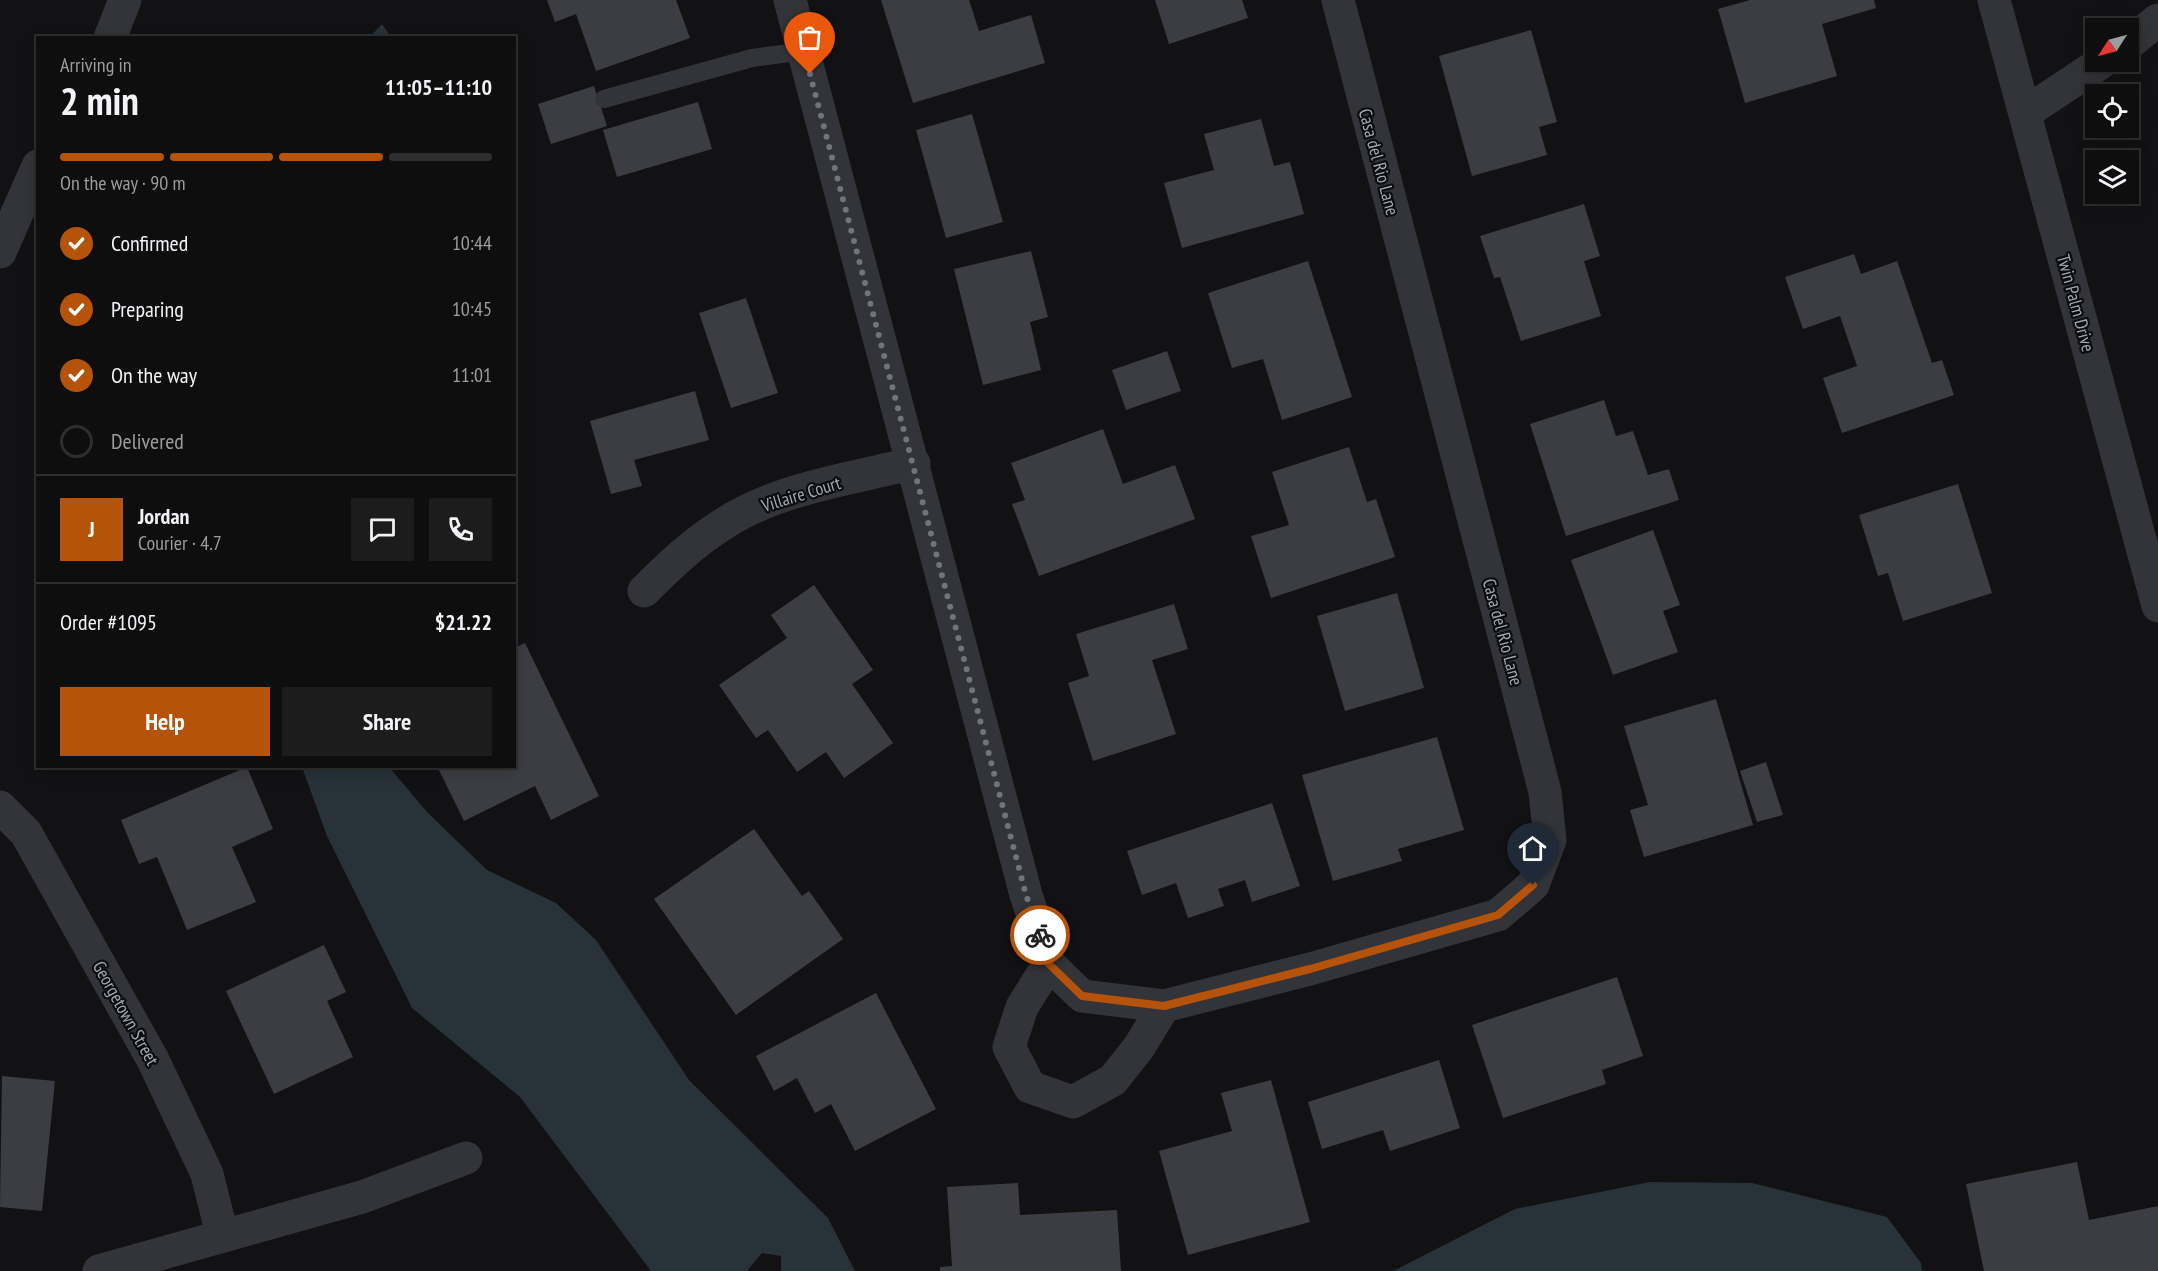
<!DOCTYPE html>
<html lang="en">
<head>
<meta charset="utf-8">
<style>
	body { margin:0; font-family:"PT Sans Narrow",sans-serif; background:#1c1c1d; color:#f1f3f6; height:100vh; display:flex; flex-direction:column; font-size:22px; white-space:nowrap }
	* { box-sizing:border-box; margin:0 }
	p { font-size:20px; color:#9b9c9e }
	.icon { flex:none; width:33px; height:33px; fill:none; stroke:currentColor; stroke-width:2; stroke-linecap:round; stroke-linejoin:round }
	.map { position:relative; flex:1; overflow:hidden }
	.details { position:absolute; left:36px; top:36px; width:480px; height:732px; display:flex; flex-direction:column; background:#0e0e0f; border-radius:0px; box-shadow:0 3px 15px #0003,0 0 0 2px #2e2e2f }
	.details>* { flex:none }
	.needle { width:39px; rotate:234deg }
	.tools { position:absolute; left:2085px; top:18px; display:grid; gap:12px }
	.tools a { display:grid; place-items:center; width:54px; height:54px; border-radius:0px; background:#0e0e0f; box-shadow:0 3px 15px #0003,0 0 0 2px #2e2e2f; font-size:30px }
	.pin { position:absolute; display:grid; place-items:center; width:51px; height:51px; color:#fff; margin:-62px -26px; border-radius:50% 50% 50% 0; rotate:-45deg; box-shadow:0 0 6px #0007 }
	.pin .icon { rotate:45deg }
	.courier { position:absolute; display:grid; place-items:center; width:60px; height:60px; margin:-30px; border:4px solid #b45309; border-radius:50%; background:#fff; color:#222; box-shadow:0 2px 8px #0007 }
	.headline em { font-style:normal; font-weight:700 }
	.headline div { display:flex; flex-direction:column-reverse }
	.headline { display:flex; align-items:center; justify-content:space-between; height:102px; padding:0 24px }
	h1 { font-size:39px; font-weight:700; line-height:45px }
	.bar { display:grid; grid-template-columns:repeat(4,1fr); gap:9px 6px; align-content:center; height:72px; padding:0 24px }
	.bar i { height:8px; border-radius:4px; background:#2e2e2f }
	.bar .active { background:#b45309 }
	.bar p { grid-column:span 4 }
	.line { display:flex; align-items:center; gap:15px; padding:0 24px; border-top:2px solid #2e2e2f }
	.line div { flex:1 }
	.round { display:grid; place-items:center; flex:none; width:63px; height:63px; border-radius:0px; background:#1c1c1d }
	ol { padding:0 24px; list-style:none }
	li { display:flex; align-items:center; gap:18px; height:66px }
	li p { margin-inline-start:auto }
	li .icon { padding:6px; border-radius:50%; background:#b45309; color:#fff; stroke-width:4 }
	li:last-child { color:#9b9c9e }
	li i { width:33px; height:33px; border:3px solid #2e2e2f; border-radius:50% }
	.button { display:flex; gap:12px; margin-top:auto; padding:12px 24px }
	.button a { flex:1; height:69px; border-radius:0px; background:#b45309; color:#fff; font-size:24px; font-weight:700; line-height:69px; text-align:center }
	.button a+a { background:#1c1c1d; color:#f1f3f6 }
	.map>svg:first-child { display:block }
	.water { fill:#273239 }
	.building { fill:#3c3d42 }
	.lines { fill:none; stroke-linecap:round; stroke-linejoin:round }
	.lane { stroke:#333439; stroke-width:18 }
	.street { stroke:#333439; stroke-width:33 }
	.done { stroke:#70747d; stroke-width:6; stroke-dasharray:0 10.8 }
	.route { stroke:#b45309; stroke-width:8 }
	.labels { text-anchor:middle; dominant-baseline:central; stroke-width:4.5; stroke-linejoin:round; paint-order:stroke }
	.street-label { font-size:18px; fill:#a2a9b6; stroke:#0d0d0f }
</style>
</head>
<body>
<div class="map">
<svg width="2158" height="1271" viewBox="0 0 2158 1271">
	<rect width="100%" height="100%" fill="#121214"/>
	<path class="water" d="M382 24 391 37H370Z
		M302 767H389L427 812 487 870 556 903 596 940 689 1080 828 1218 855 1271H781V1256L762 1253 747 1271H651L520 1097 412 1008 327 836Z
		M1650 1182 1752 1183 1887 1217 1921 1263 1922 1271H1393L1515 1209Z"/>
	<path class="building" d="M547 0H676L690 38 596 71 576 14 555 22Z
		M881 0H969L979 31 1031 15 1045 63 913 103Z
		M1155 0H1242L1248 18 1169 44Z
		M1750 0H1874L1876 8 1822 24 1837 76 1745 103 1718 9Z
		M1531 30 1557 122 1539 127 1547 155 1472 176 1439 56Z
		M594 86 607 126 551 144 538 104Z
		M698 102 712 149 617 177 603 130Z
		M972 114 1003 222 946 238 916 130Z
		M1261 119 1274 166 1290 162 1304 214 1182 248 1164 183 1214 170 1204 134Z
		M1584 204 1600 256 1584 261 1601 316 1521 341 1500 277 1494 278 1480 236Z
		M1031 251 1048 317 1030 322 1041 370 983 385 954 269Z
		M1854 254 1861 274 1897 261 1932 363 1942 360 1954 395 1842 433 1823 378 1857 366 1840 316 1803 329 1785 277Z
		M1308 261 1352 397 1282 420 1263 359 1232 368 1208 293Z
		M746 298 778 393 731 408 699 313Z
		M1167 351 1181 391 1126 410 1112 370Z
		M695 391 709 440 634 460 642 486 611 494 590 421Z
		M1604 400 1616 436 1633 431 1648 475 1669 469 1679 500 1566 536 1530 424Z
		M1103 429 1123 484 1175 465 1195 519 1039 576 1012 504 1025 500 1011 463Z
		M1349 447 1367 502 1376 499 1395 557 1271 598 1251 536 1289 525 1272 472Z
		M1958 484 1992 593 1903 621 1888 573 1878 576 1859 515Z
		M1653 530 1680 605 1663 611 1678 652 1613 675 1571 560Z
		M814 585 873 670 852 684 893 743 844 778 826 752 797 772 768 730 756 738 719 685 787 638 771 615Z
		M1397 593 1424 688 1345 711 1317 616Z
		M1174 604 1188 649 1152 660 1176 734 1093 761 1068 683 1089 676 1076 634Z
		M525 643 599 796 551 820 535 786 464 821 437 766H514V648Z
		M1716 699 1753 825 1644 857 1630 810 1648 805 1624 726Z
		M1437 737 1464 830 1398 849 1402 861 1333 881 1302 775Z
		M1766 762 1783 815 1757 822 1740 771Z
		M247 767 273 829 232 847 256 902 187 930 157 857 139 864 121 820Z
		M1272 803 1300 886 1252 902 1245 880 1218 889 1224 906 1188 918 1176 883 1142 895 1127 851Z
		M754 829 802 896 809 891 843 939 736 1015 654 899Z
		M324 945 346 992 327 1001 353 1057 274 1094 226 991Z
		M1617 977 1643 1056 1602 1070 1606 1084 1503 1118 1472 1025Z
		M876 993 936 1109 855 1151 831 1104 815 1113 797 1078 774 1091 756 1056Z
		M1439 1060 1460 1128 1390 1151 1383 1130 1322 1149 1308 1102Z
		M2 1076 55 1081 42 1211 0 1207Z
		M1271 1080 1310 1222 1188 1255 1159 1151 1232 1131 1221 1093Z
		M2077 1162 2089 1220 2158 1206V1271H1984L1966 1184Z
		M1018 1183 1020 1215 1117 1210 1121 1271H940V1267L952 1266 947 1187Z"/>
	<g class="lines">
		<path class="lane" d="M604 99 752 58 804 51"/>
		<path class="street" d="M790 0 1026 895 1049 964 1082 996 1164 1006 1310 969 1498 915 1533 885 1550 840 1545 792 1338 0
			M1994 0 2158 606
			M110 38 125 0
			M2128 44 2158 20
			M2025 113 2102 62
			M0 252 38 166
			M644 591C669 566 694 542 725 523 779 488 851 479 914 463
			M0 807 26 833 153 1060 207 1174 222 1234
			M1049 964 1022 1007 1009 1047 1030 1087 1073 1102 1113 1080 1139 1047 1164 1006
			M99 1271 362 1197 466 1158"/>
	</g>
	<g class="lines">
		<path class="done" d="M810 74 1026 895 1040 935"/>
		<path class="route" d="M1040 935 1049 964 1082 996 1164 1006 1310 969 1498 915 1533 885"/>
	</g>
	<g class="labels">
		<g class="street-label">
			<text transform="translate(1379 162) rotate(75)">Casa del Rio Lane</text>
			<text transform="translate(2076 303) rotate(75)">Twin Palm Drive</text>
			<text transform="translate(801 494) rotate(-17)">Villaire Court</text>
			<text transform="translate(1503 632) rotate(75)">Casa del Rio Lane</text>
			<text transform="translate(126 1013) rotate(61)">Georgetown Street</text>
		</g>
	</g>
</svg>
<div class="tools">
<a><svg class="needle" viewBox="-14 -14 28 28"><path d="M0-13l5 13h-10z" fill="#e53935"/><path d="M0 13l5-13h-10z" fill="#9b9c9e"/></svg></a>
<a><svg class="icon" aria-label="locate" viewBox="0 0 24 24"><circle cx="12" cy="12" r="6"/><path d="M12 2v4M12 18v4M2 12h4M18 12h4"/></svg></a>
<a><svg class="icon" aria-label="layers" viewBox="0 0 24 24"><path d="M12 4l9 5-9 5-9-5zM3 14l9 5 9-5"/></svg></a>
</div>
<div class="pin" style="left:810px;top:74px;background:#ea580c"><svg class="icon" aria-label="bag" viewBox="0 0 24 24"><path d="M5 8h14l-1 12H6zM9 8a3 3 0 0 1 6 0"/></svg></div>
<div class="pin" style="left:1533px;top:885px;background:#1f2937"><svg class="icon" aria-label="home" viewBox="0 0 24 24"><path d="M3 11l9-7 9 7M6 9v11h12V9"/></svg></div>
<div class="courier" style="left:1040px;top:935px"><svg class="icon" aria-label="bike" viewBox="0 0 24 24"><circle cx="6" cy="16" r="4"/><circle cx="18" cy="16" r="4"/><path d="M6 16l4-8h5l3 8M10 8l3 8H6M13 5h3"/></svg></div>
<section class="details">
<div class="headline"><div><h1>2 min</h1><p>Arriving in</p></div><em>11:05–11:10</em></div>
<div class="bar"><i class="active"></i><i class="active"></i><i class="active"></i><i></i><p>On the way · 90 m</p></div>
<ol>
<li><svg class="icon" aria-label="check" viewBox="0 0 24 24"><path d="M5 12l5 5 9-10"/></svg>Confirmed<p>10:44</p></li>
<li><svg class="icon" aria-label="check" viewBox="0 0 24 24"><path d="M5 12l5 5 9-10"/></svg>Preparing<p>10:45</p></li>
<li><svg class="icon" aria-label="check" viewBox="0 0 24 24"><path d="M5 12l5 5 9-10"/></svg>On the way<p>11:01</p></li>
<li><i></i>Delivered</li>
</ol>
<div class="line" style="height:108px"><b class="round" style="background:#b45309;color:#fff">J</b><div><b>Jordan</b><p>Courier · 4.7</p></div><a class="round"><svg class="icon" aria-label="chat" viewBox="0 0 24 24"><path d="M4 5h16v11H9l-5 4z"/></svg></a><a class="round"><svg class="icon" aria-label="phone" viewBox="0 0 24 24"><path d="M5 4h4l2 5-3 2q2 4 5 5l2-3 5 2v4C11 20 4 13 5 4z"/></svg></a></div>
<div class="line" style="height:78px"><div>Order #1095</div><b>$21.22</b></div>
<div class="button"><a>Help</a><a>Share</a></div>
</section>
</div>
</body>
</html>
